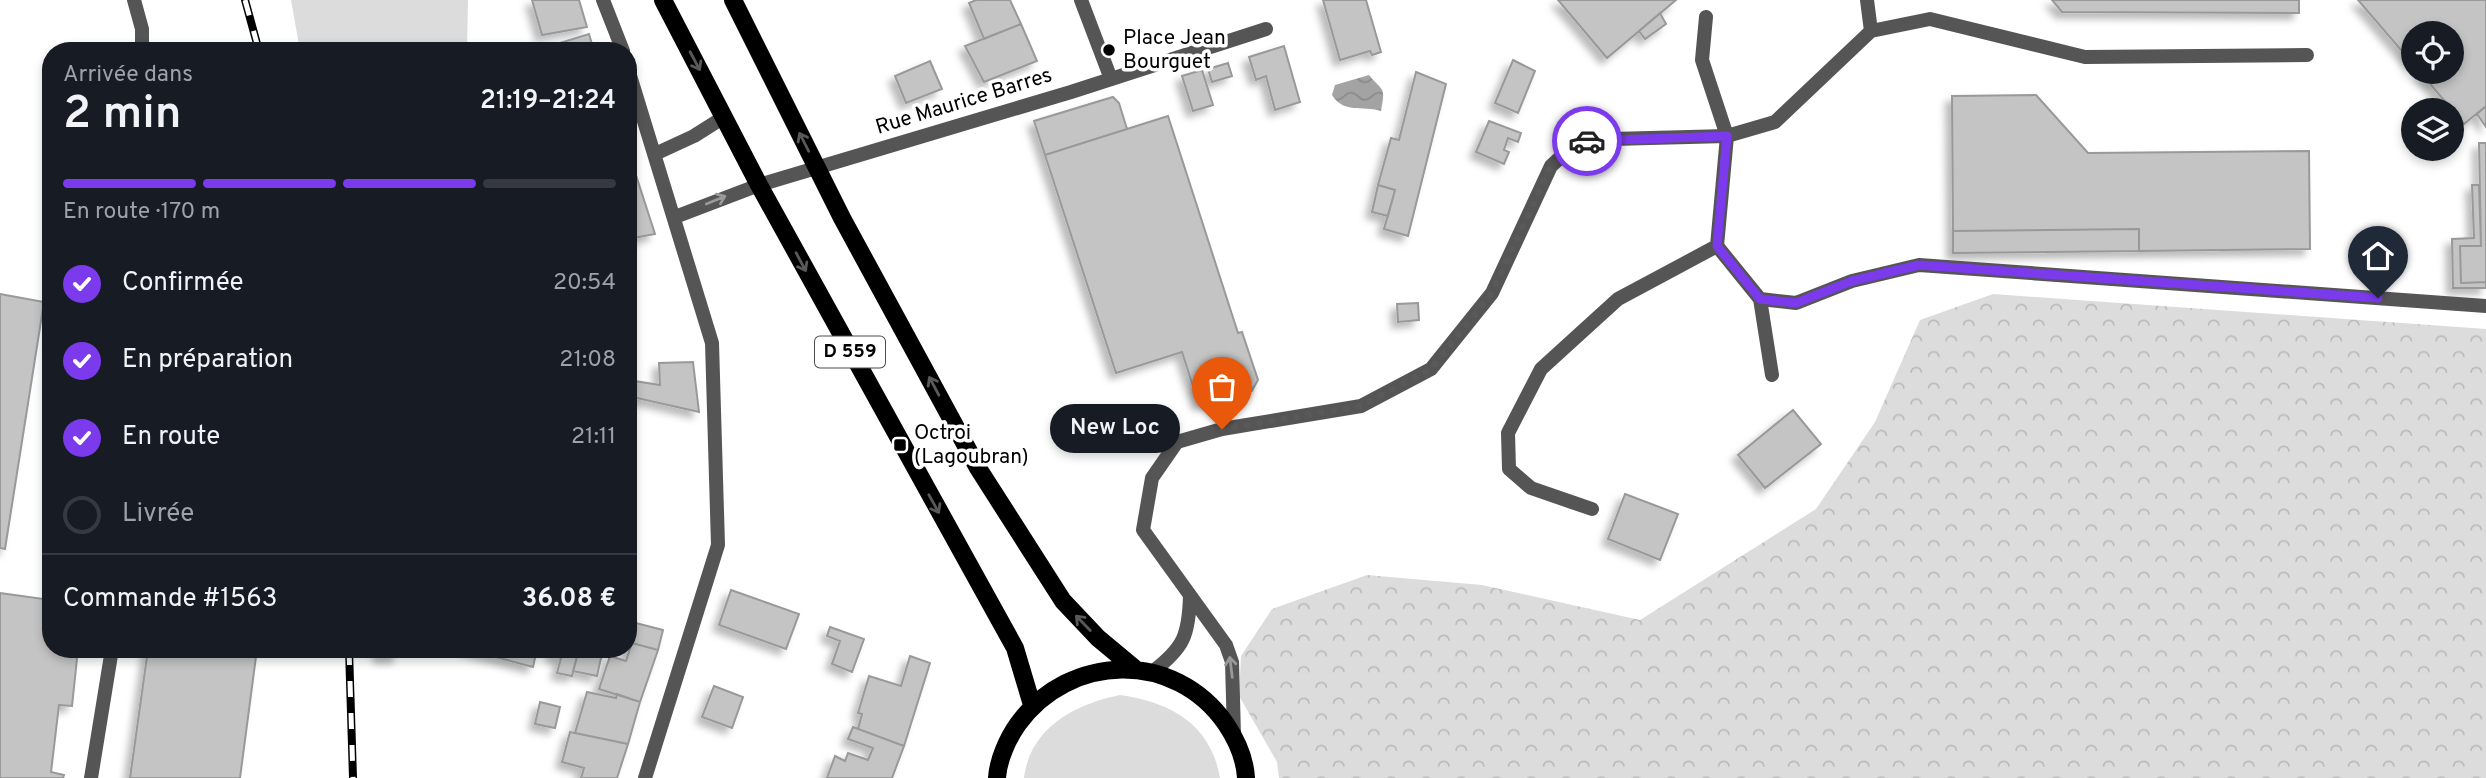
<!DOCTYPE html>
<html lang="fr">
<head>
<meta charset="utf-8">
<style>
	body { margin:0; font-family:Overpass,sans-serif; background:#242831; color:#f1f3f6; height:100vh; display:flex; flex-direction:column; font-size:26px; white-space:nowrap }
	* { box-sizing:border-box; margin:0 }
	p { font-size:23px; color:#9ea1a6 }
	.icon { flex:none; width:38px; height:38px; fill:none; stroke:currentColor; stroke-width:2; stroke-linecap:round; stroke-linejoin:round }
	.map { position:relative; flex:1; overflow:hidden }
	.details { position:absolute; left:42px; top:42px; width:595px; height:616px; display:flex; flex-direction:column; background:#171b24; border-radius:28px; box-shadow:0 4px 10px #0003 }
	.details>* { flex:none }
	.tools { position:absolute; left:2401px; top:21px; display:grid; gap:14px }
	.tools a { display:grid; place-items:center; width:63px; height:63px; border-radius:50%; background:#171b24; box-shadow:0 4px 10px #0003; font-size:35px }
	.pin { position:absolute; display:grid; place-items:center; width:60px; height:60px; color:#fff; margin:-72px -30px; border-radius:50% 50% 50% 0; rotate:-45deg; box-shadow:0 0 7px #0007 }
	.pin .icon { rotate:45deg }
	.courier { position:absolute; display:grid; place-items:center; width:70px; height:70px; margin:-35px; border:5px solid #7c3aed; border-radius:50%; background:#fff; color:#222; box-shadow:0 2px 9px #0007 }
	.bubble { position:absolute; height:49px; border-radius:24px; background:#171b24; box-shadow:0 4px 10px #0003; font-size:23px; font-weight:600; line-height:49px; text-align:center }
	.overview em { font-style:normal; font-weight:600 }
	.overview div { display:flex; flex-direction:column-reverse }
	.overview { display:flex; align-items:center; justify-content:space-between; height:119px; padding:0 21px }
	h1 { font-size:46px; font-weight:600; line-height:52px }
	.bar { display:grid; grid-template-columns:repeat(4,1fr); gap:10px 7px; align-content:center; height:84px; padding:0 21px }
	.bar i { height:9px; border-radius:5px; background:#363941 }
	.bar .on { background:#7c3aed }
	.bar p { grid-column:span 4 }
	.line { display:flex; align-items:center; gap:18px; padding:0 21px; border-top:2px solid #363941 }
	.line div { flex:1 }
	ol { padding:0 21px; list-style:none }
	li { display:flex; align-items:center; gap:21px; height:77px }
	li p { margin-inline-start:auto }
	li .icon { padding:7px; border-radius:50%; background:#7c3aed; color:#fff; stroke-width:4 }
	li:last-child { color:#9ea1a6 }
	li i { width:38px; height:38px; border:4px solid #363941; border-radius:50% }
	.map>svg:first-child { display:block }
	.grass { fill:#dcdcdc }
	.forest { fill:url(#forest-crowns) }
	.water { fill:url(#water-waves) }
	.building { fill:#c4c4c4; stroke:#999; stroke-width:2; filter:url(#shadow) }
	.lines { fill:none; stroke-linecap:round; stroke-linejoin:round }
	.lane { stroke:#555; stroke-width:14 }
	.street { stroke:#555; stroke-width:14 }
	.primary { stroke:#000; stroke-width:18 }
	.rail-casing { stroke:#000; stroke-width:8 }
	.rail { stroke:#fff; stroke-width:5; stroke-dasharray:16; stroke-linecap:butt }
	.oneway { stroke:#595959 }
	.oneway2 { stroke:#999 }
	.done { stroke:#595959; stroke-width:7; stroke-dasharray:0 12.6 }
	.route { stroke:#7c3aed; stroke-width:9 }
	.poi-dot { fill:#000; stroke:#fff; stroke-width:2.5 }
	.labels { text-anchor:middle; dominant-baseline:central; stroke-width:7; stroke-linejoin:round; paint-order:stroke }
	.shield { fill:#fff; stroke:#4c4c4c; stroke-width:2 }
	.shield-label { font-size:19px; font-weight:bold; fill:#000 }
	.poi-label { font-size:21px; fill:#000; stroke:#fff; text-anchor:start }
	.street-label { font-size:21px; fill:#000; stroke:#fff }
</style>
</head>
<body>
<div class="map">
<svg width="2486" height="778" viewBox="0 0 2486 778">
	<defs>
		<pattern id="forest-crowns" width="20" height="18" patternUnits="userSpaceOnUse" patternTransform="scale(1.75)"><rect width="20" height="18" fill="#dcdcdc"/><path d="M2 6a3 3 0 1 1 6 0M12 15a3 3 0 1 1 6 0" fill="none" stroke="#bbb"/></pattern>
		<pattern id="water-waves" width="16" height="10" patternUnits="userSpaceOnUse" patternTransform="scale(1.75)"><rect width="16" height="10" fill="#a3a3a3"/><path d="M0 5q4-4 8 0t8 0" fill="none" stroke="#8b8b8b"/></pattern>
		<filter id="shadow"><feDropShadow dx="-6" dy="6" stdDeviation="3.5" flood-color="#0004"/></filter>
	</defs>
	<rect width="100%" height="100%" fill="#fff"/>
	<path class="grass" d="M291 0H468L467 51H300Z
		M1120 695C1170 702 1211 724 1220 778H1024C1030 727 1076 704 1120 695Z"/>
	<path class="forest" d="M1993 294 2486 329V778H1279L1277 762 1239 696 1241 656 1272 609 1367 575 1482 585 1640 620 1816 509 1875 422 1920 320Z"/>
	<path class="water" d="M1369 75C1383 92 1386 86 1381 111 1361 105 1344 114 1332 95L1335 85Z"/>
	<path class="building" d="M532 0H579L587 27 542 35Z
		M976 0H1010L1021 24 984 39 969 3Z
		M1323 0H1366L1381 52 1372 55 1370 51 1340 60Z
		M1558 0H1676L1607 58Z
		M2052 0H2299V13L2062 12Z
		M2358 0H2486V106L2464 124 2420 72H2452V33H2413V64Z
		M1660 13 1666 24 1645 39 1639 31Z
		M1021 24 1037 61 984 82 965 46Z
		M589 34 594 51H562L560 43Z
		M1284 46 1300 102 1275 110 1266 76 1256 80 1249 57Z
		M1513 60 1535 71 1518 113 1495 103Z
		M930 61 942 89 906 103 895 76Z
		M1228 63 1232 76 1212 82 1208 69Z
		M1202 70 1213 105 1193 111 1182 76Z
		M1416 72 1446 84 1408 236 1384 229 1395 190 1378 185 1391 138 1399 140Z
		M2036 95 2088 153 2309 151 2310 249 2139 251V229L1953 231 1952 96Z
		M1113 97 1119 103 1127 129 1045 155 1034 121Z
		M2485 107 2486 109V127L2477 114Z
		M1168 116 1238 333 1242 332 1258 380 1254 387 1197 399 1182 352 1116 373 1045 155Z
		M1489 121 1521 133 1518 142 1508 138 1504 150 1509 152 1504 164 1476 152Z
		M2479 143H2486V282L2461 283 2460 246H2481Z
		M634 169 655 234 628 239V171Z
		M1378 185 1395 190 1388 216 1372 212Z
		M2472 185H2479L2481 246H2460L2461 283 2486 282V288H2453L2452 239 2474 238Z
		M2139 229V251L1953 253V231Z
		M0 294 44 302 5 549 0 548Z
		M1418 303 1419 320 1398 322 1397 304Z
		M693 362 699 412 628 396V380L660 385 659 363Z
		M1254 387 1252 391 1199 404 1197 399Z
		M1793 410 1821 444 1765 488 1738 455Z
		M1625 494 1678 514 1660 560 1608 539Z
		M731 590 799 614 786 649 719 625Z
		M0 593 51 600V649H78L72 706 59 705 51 772 64 775 63 778H0Z
		M628 621 663 630 658 650 628 642Z
		M830 627 864 639 852 672 832 664 840 641 827 636Z
		M632 643 658 650 640 702 599 689 610 656 626 661Z
		M148 649H257L240 778H130Z
		M379 649H399L398 657H380Z
		M466 649H537L533 667Z
		M554 649H579L572 676 557 673 561 658 552 656Z
		M579 649H603L597 676 573 671Z
		M910 656 930 663 904 746 858 729 862 714 858 713 869 676 901 686Z
		M714 686 743 697 732 728 702 717Z
		M587 692 616 698 617 694 640 702 628 744 575 733Z
		M540 702 560 707 555 728 535 724Z
		M853 727 904 746 892 778H827L835 756 845 761 848 753 868 760 873 748 848 739Z
		M570 732 628 744 617 778H581L584 768 562 762Z"/>
	<g class="lines">
		<path class="lane" d="M1081 0 1111 79
			M1867 0 1871 31
			M1612 139 1727 136 1775 122 1871 31 1930 19 2085 57 2307 55
			M1717 246 1760 299 1772 375
			M1760 299 1796 303 1852 281 1919 265 2486 306
			M1592 509 1531 488 1509 469 1508 433 1541 369 1618 299 1717 246 1727 136 1702 60 1706 17"/>
		<path class="street" d="M134 0 142 29V51
			M603 0 623 51
			M628 69 712 343 718 545 645 778
			M655 154 694 136 724 117
			M675 217 759 185 1071 92 1266 29
			M1152 672C1184 648 1189 635 1190 595
			M1234 735 1232 662 1226 645 1143 530 1152 478 1177 442 1222 429 1361 406 1431 369 1492 293 1551 166 1577 142 1612 139
			M91 778 112 649"/>
		<path class="primary" d="M663 0 759 185 1015 648 1032 705
			M733 0 842 218 978 468 1063 601 1098 638 1134 668
			M997 778C998 760 1008 738 1018 724 1069 653 1175 650 1226 724 1236 739 1245 759 1246 778"/>
		<g class="rail-casing">
			<path id="rail" d="M245 0 259 51
				M349 649 353 778"/>
		</g>
		<use href="#rail" class="rail"/>
	</g>
	<defs><path id="oneway-shaft" d="M-6 0H5M1.5-3L5.5 0L1.5 3" fill="none" stroke-width="1.6" stroke-linecap="round" stroke-linejoin="round" transform="scale(1.75)"/></defs>
	<g class="oneway">
		<use href="#oneway-shaft" transform="translate(695 61) rotate(62)"/>
		<use href="#oneway-shaft" transform="translate(804 142) rotate(-117)"/>
		<use href="#oneway-shaft" transform="translate(801 262) rotate(62)"/>
		<use href="#oneway-shaft" transform="translate(934 386) rotate(-118)"/>
		<use href="#oneway-shaft" transform="translate(934 504) rotate(61)"/>
		<use href="#oneway-shaft" transform="translate(1083 623) rotate(-134)"/>
	</g>
	<g class="oneway2">
		<use href="#oneway-shaft" transform="translate(716 200) rotate(-22)"/>
		<use href="#oneway-shaft" transform="translate(1231 667) rotate(-97)"/>
	</g>
	<g class="lines">
		<path class="done" d="M1222 429 1361 406 1431 369 1492 293 1551 166 1577 142 1587 141"/>
		<path class="route" d="M1587 141 1727 136 1717 246 1760 299 1796 303 1852 281 1919 265 2378 298"/>
	</g>
	<g class="poi-dot">
		<circle cx="1109" cy="50" r="7"/>
		<rect x="893" y="438" width="14" height="14" rx="3.5"/>
	</g>
	<g class="labels">
		<rect class="shield" x="815" y="336.5" width="70" height="31" rx="5"/>
		<g class="shield-label">
			<text x="850" y="352">D 559</text>
		</g>
		<g class="poi-label">
			<text x="1123" y="38">Place Jean<tspan x="1123" dy="24">Bourguet</tspan></text>
			<text x="914" y="433">Octroi<tspan x="914" dy="24">(Lagoubran)</tspan></text>
		</g>
		<g class="street-label">
			<text transform="translate(964 102) rotate(-17)">Rue Maurice Barres</text>
		</g>
	</g>
</svg>
<div class="tools">
<a><svg class="icon" aria-label="locate" viewBox="0 0 24 24"><circle cx="12" cy="12" r="6"/><path d="M12 2v4M12 18v4M2 12h4M18 12h4"/></svg></a>
<a><svg class="icon" aria-label="layers" viewBox="0 0 24 24"><path d="M12 4l9 5-9 5-9-5zM3 14l9 5 9-5"/></svg></a>
</div>
<div class="pin" style="left:1222px;top:429px;background:#ea580c"><svg class="icon" aria-label="bag" viewBox="0 0 24 24"><path d="M5 8h14l-1 12H6zM9 8a3 3 0 0 1 6 0"/></svg></div>
<div class="pin" style="left:2378px;top:298px;background:#1f2937"><svg class="icon" aria-label="home" viewBox="0 0 24 24"><path d="M3 11l9-7 9 7M6 9v11h12V9"/></svg></div>
<div class="courier" style="left:1587px;top:141px"><svg class="icon" aria-label="car" viewBox="0 0 24 24"><path d="M5 17H2v-5l4-1 3-4h7l3 4 3 1v5h-3M9 17h6M6 11h13"/><circle cx="7" cy="17" r="2"/><circle cx="17" cy="17" r="2"/></svg></div>
<div class="bubble" style="left:1050px;top:404px;width:130px">New Loc</div>
<section class="details">
<div class="overview"><div><h1>2 min</h1><p>Arrivée dans</p></div><em>21:19–21:24</em></div>
<div class="bar"><i class="on"></i><i class="on"></i><i class="on"></i><i></i><p>En route · 170 m</p></div>
<ol>
<li><svg class="icon" aria-label="check" viewBox="0 0 24 24"><path d="M5 12l5 5 9-10"/></svg>Confirmée<p>20:54</p></li>
<li><svg class="icon" aria-label="check" viewBox="0 0 24 24"><path d="M5 12l5 5 9-10"/></svg>En préparation<p>21:08</p></li>
<li><svg class="icon" aria-label="check" viewBox="0 0 24 24"><path d="M5 12l5 5 9-10"/></svg>En route<p>21:11</p></li>
<li><i></i>Livrée</li>
</ol>
<div class="line" style="height:91px"><div>Commande #1563</div><b>36.08 €</b></div>
</section>
</div>
</body>
</html>
